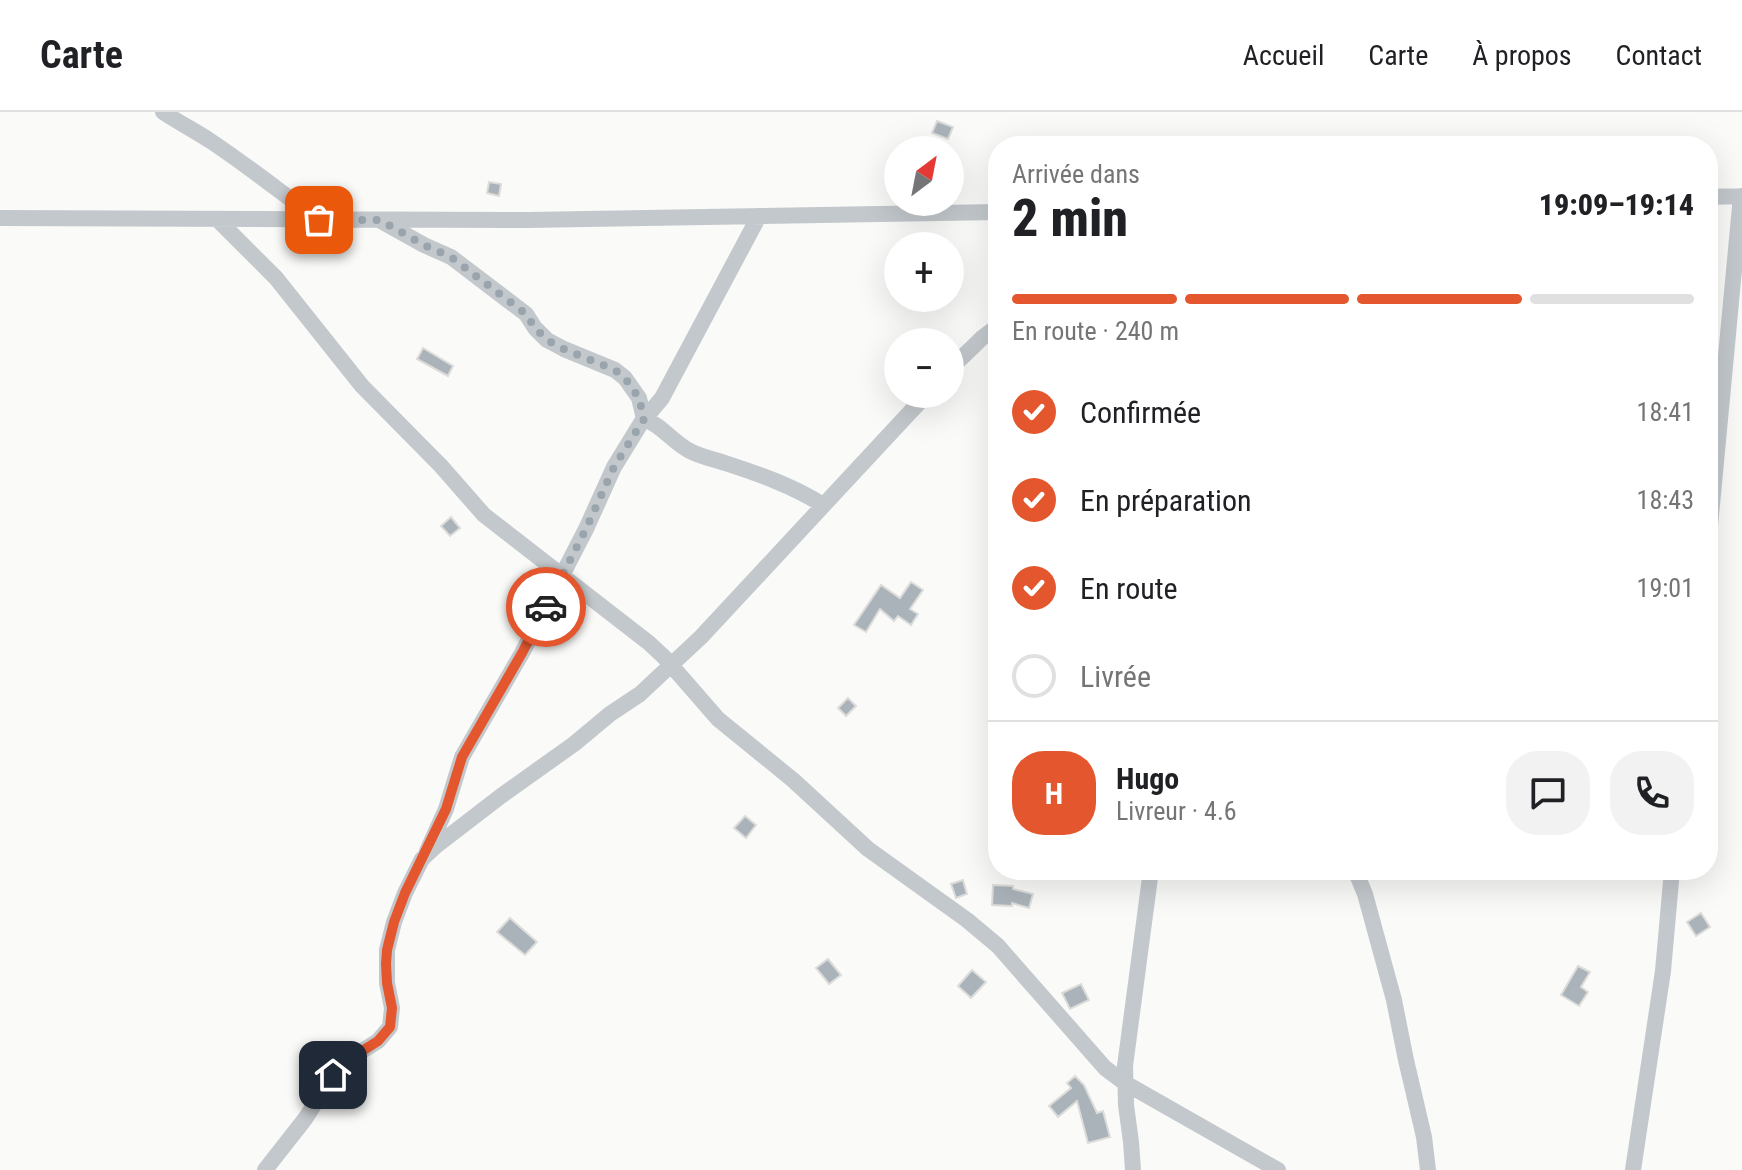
<!DOCTYPE html>
<html lang="fr">
<head>
<meta charset="utf-8">
<style>
	body { margin:0; font-family:"Roboto Condensed",sans-serif; background:#f2f2f2; color:#202124; height:100vh; display:flex; flex-direction:column; font-size:30px; white-space:nowrap }
	* { box-sizing:border-box; margin:0 }
	p { font-size:26px; color:#757577 }
	.icon { flex:none; width:44px; height:44px; fill:none; stroke:currentColor; stroke-width:2; stroke-linecap:round; stroke-linejoin:round }
	.map { position:relative; flex:1; overflow:hidden }
	.details { position:absolute; left:988px; top:24px; width:730px; height:744px; display:flex; flex-direction:column; background:#fff; border-radius:32px; box-shadow:0 8px 32px #0002 }
	.details>* { flex:none }
	.needle { width:52px; rotate:32deg }
	.controls { position:absolute; left:884px; top:24px; display:grid; gap:16px }
	.controls a { display:grid; place-items:center; width:80px; height:80px; border-radius:50%; background:#fff; box-shadow:0 8px 32px #0002; font-size:40px }
	.pin { position:absolute; display:grid; place-items:center; width:68px; height:68px; color:#fff; margin:-34px; border-radius:16px; box-shadow:0 4px 12px #0006 }
	.courier { position:absolute; display:grid; place-items:center; width:80px; height:80px; margin:-40px; border:6px solid #e4572e; border-radius:50%; background:#fff; color:#222; box-shadow:0 2px 10px #0007 }
	.headline em { font-style:normal; font-weight:800 }
	.headline div { display:flex; flex-direction:column-reverse }
	.headline { display:flex; align-items:center; justify-content:space-between; height:136px; padding:0 24px }
	h1 { font-size:52px; font-weight:800; line-height:60px }
	.bar { display:grid; grid-template-columns:repeat(4,1fr); gap:12px 8px; align-content:center; height:96px; padding:0 24px }
	.bar i { height:10px; border-radius:6px; background:#e0e0e0 }
	.bar .active { background:#e4572e }
	.bar p { grid-column:span 4 }
	.line { display:flex; align-items:center; gap:20px; padding:0 24px; border-top:2px solid #e0e0e0 }
	.line div { flex:1 }
	.round { display:grid; place-items:center; flex:none; width:84px; height:84px; border-radius:32px; background:#f2f2f2 }
	ol { padding:0 24px; list-style:none }
	li { display:flex; align-items:center; gap:24px; height:88px }
	li p { margin-inline-start:auto }
	li .icon { padding:8px; border-radius:50%; background:#e4572e; color:#fff; stroke-width:4 }
	li:last-child { color:#757577 }
	li i { width:44px; height:44px; border:4px solid #e0e0e0; border-radius:50% }
	header { display:flex; align-items:center; gap:48px; box-sizing:border-box; height:112px; padding:0 40px; background:#fff; border-bottom:2px solid #e0e0e0 }
	header strong { font-size:38px }
	nav { display:flex; gap:44px; margin-inline-start:auto; font-size:28px }
	.map>svg:first-child { display:block }
	.building { fill:#aab3b9; stroke:#dcdcda; stroke-width:2 }
	.lines { fill:none; stroke-linecap:round; stroke-linejoin:round }
	.minor { stroke:#c3c8cc; stroke-width:16 }
	.done { stroke:#99a4ac; stroke-width:8; stroke-dasharray:0 14.4 }
	.route { stroke:#e4572e; stroke-width:10 }
</style>
</head>
<body>
<header>
<strong>Carte</strong>
<nav><a>Accueil</a><a>Carte</a><a>À propos</a><a>Contact</a></nav>
</header>
<div class="map">
<svg width="1742" height="1058" viewBox="0 0 1742 1058">
	<rect width="100%" height="100%" fill="#fafaf8"/>
	<path class="building" d="M937 9 953 15 948 27 932 21Z
		M489 70 501 72 499 84 487 81Z
		M423 236 453 254 448 264 417 247Z
		M451 405 460 416 450 424 441 414Z
		M911 470 923 478 910 497 918 502 911 513 898 504 894 509 880 497 866 520 854 513 881 473 900 486Z
		M848 586 856 594 846 604 838 596Z
		M745 704 756 713 746 726 734 716Z
		M963 768 967 782 956 786 951 772Z
		M993 773 1013 774V777L1033 782 1029 796 1012 791V794L992 793Z
		M1701 801 1710 815 1696 824 1687 810Z
		M510 806 537 830 525 843 497 820Z
		M828 847 841 863 829 872 816 856Z
		M1578 854 1590 860 1581 875 1588 880 1579 894 1561 883Z
		M972 858 986 870 971 886 958 874Z
		M1081 872 1089 888 1070 897 1062 881Z
		M1075 964 1084 973 1097 1001 1103 999 1110 1025 1088 1031 1077 989 1058 1005 1049 994 1071 976 1067 971Z"/>
	<g class="lines">
		<path class="minor" d="M163 0C179 11 196 19 212 30 248 54 283 82 319 108
			M1708 85 1742 84
			M0 106 528 108 998 100
			M217 107 276 166 362 274 441 354 484 403 649 531 664 545 718 607 793 668 868 737 967 808 998 834 1105 956 1125 971 1278 1058
			M381 109 424 133 451 145 526 202 535 216 547 228 564 237 615 258 625 266 639 286 644 307C662 313 672 330 690 339 701 345 714 347 725 351 759 362 793 374 823 393
			M950 257 982 226 998 214
			M1708 435 1741 84
			M427 739 446 697 462 645 522 541 586 417 614 355 641 311 662 286 759 104
			M1355 758 1365 782 1394 888 1406 948 1424 1025 1428 1058
			M265 1058 305 1007 333 963 351 946 378 929 390 915 392 896 387 871V838L394 810 405 781 422 747 436 734 501 684 574 632 610 602 640 582 701 525 927 282
			M1133 1058 1131 1030 1126 993 1125 954 1151 758
			M1633 1058 1663 859 1672 758"/>
	</g>
	<g class="lines">
		<path class="done" d="M319 108H380L424 133 451 145 526 202 535 216 547 228 564 237 615 258 625 266 639 286 644 307 614 355 586 417 546 495"/>
		<path class="route" d="M333 963 351 946 378 929 390 915 392 896 387 871 386 852 387 838 394 810 405 781 446 697 462 645 522 541 546 495"/>
	</g>
</svg>
<div class="controls">
<a><svg class="needle" viewBox="-14 -14 28 28"><path d="M0-13l5 13h-10z" fill="#e53935"/><path d="M0 13l5-13h-10z" fill="#757577"/></svg></a>
<a>+</a>
<a>−</a>
</div>
<div class="pin" style="left:319px;top:108px;background:#ea580c"><svg class="icon" aria-label="bag" viewBox="0 0 24 24"><path d="M5 8h14l-1 12H6zM9 8a3 3 0 0 1 6 0"/></svg></div>
<div class="pin" style="left:333px;top:963px;background:#1f2937"><svg class="icon" aria-label="home" viewBox="0 0 24 24"><path d="M3 11l9-7 9 7M6 9v11h12V9"/></svg></div>
<div class="courier" style="left:546px;top:495px"><svg class="icon" aria-label="car" viewBox="0 0 24 24"><path d="M5 17H2v-5l4-1 3-4h7l3 4 3 1v5h-3M9 17h6M6 11h13"/><circle cx="7" cy="17" r="2"/><circle cx="17" cy="17" r="2"/></svg></div>
<section class="details">
<div class="headline"><div><h1>2 min</h1><p>Arrivée dans</p></div><em>19:09–19:14</em></div>
<div class="bar"><i class="active"></i><i class="active"></i><i class="active"></i><i></i><p>En route · 240 m</p></div>
<ol>
<li><svg class="icon" aria-label="check" viewBox="0 0 24 24"><path d="M5 12l5 5 9-10"/></svg>Confirmée<p>18:41</p></li>
<li><svg class="icon" aria-label="check" viewBox="0 0 24 24"><path d="M5 12l5 5 9-10"/></svg>En préparation<p>18:43</p></li>
<li><svg class="icon" aria-label="check" viewBox="0 0 24 24"><path d="M5 12l5 5 9-10"/></svg>En route<p>19:01</p></li>
<li><i></i>Livrée</li>
</ol>
<div class="line" style="height:144px"><b class="round" style="background:#e4572e;color:#fff">H</b><div><b>Hugo</b><p>Livreur · 4.6</p></div><a class="round"><svg class="icon" aria-label="chat" viewBox="0 0 24 24"><path d="M4 5h16v11H9l-5 4z"/></svg></a><a class="round"><svg class="icon" aria-label="phone" viewBox="0 0 24 24"><path d="M5 4h4l2 5-3 2q2 4 5 5l2-3 5 2v4C11 20 4 13 5 4z"/></svg></a></div>
</section>
</div>
</body>
</html>
